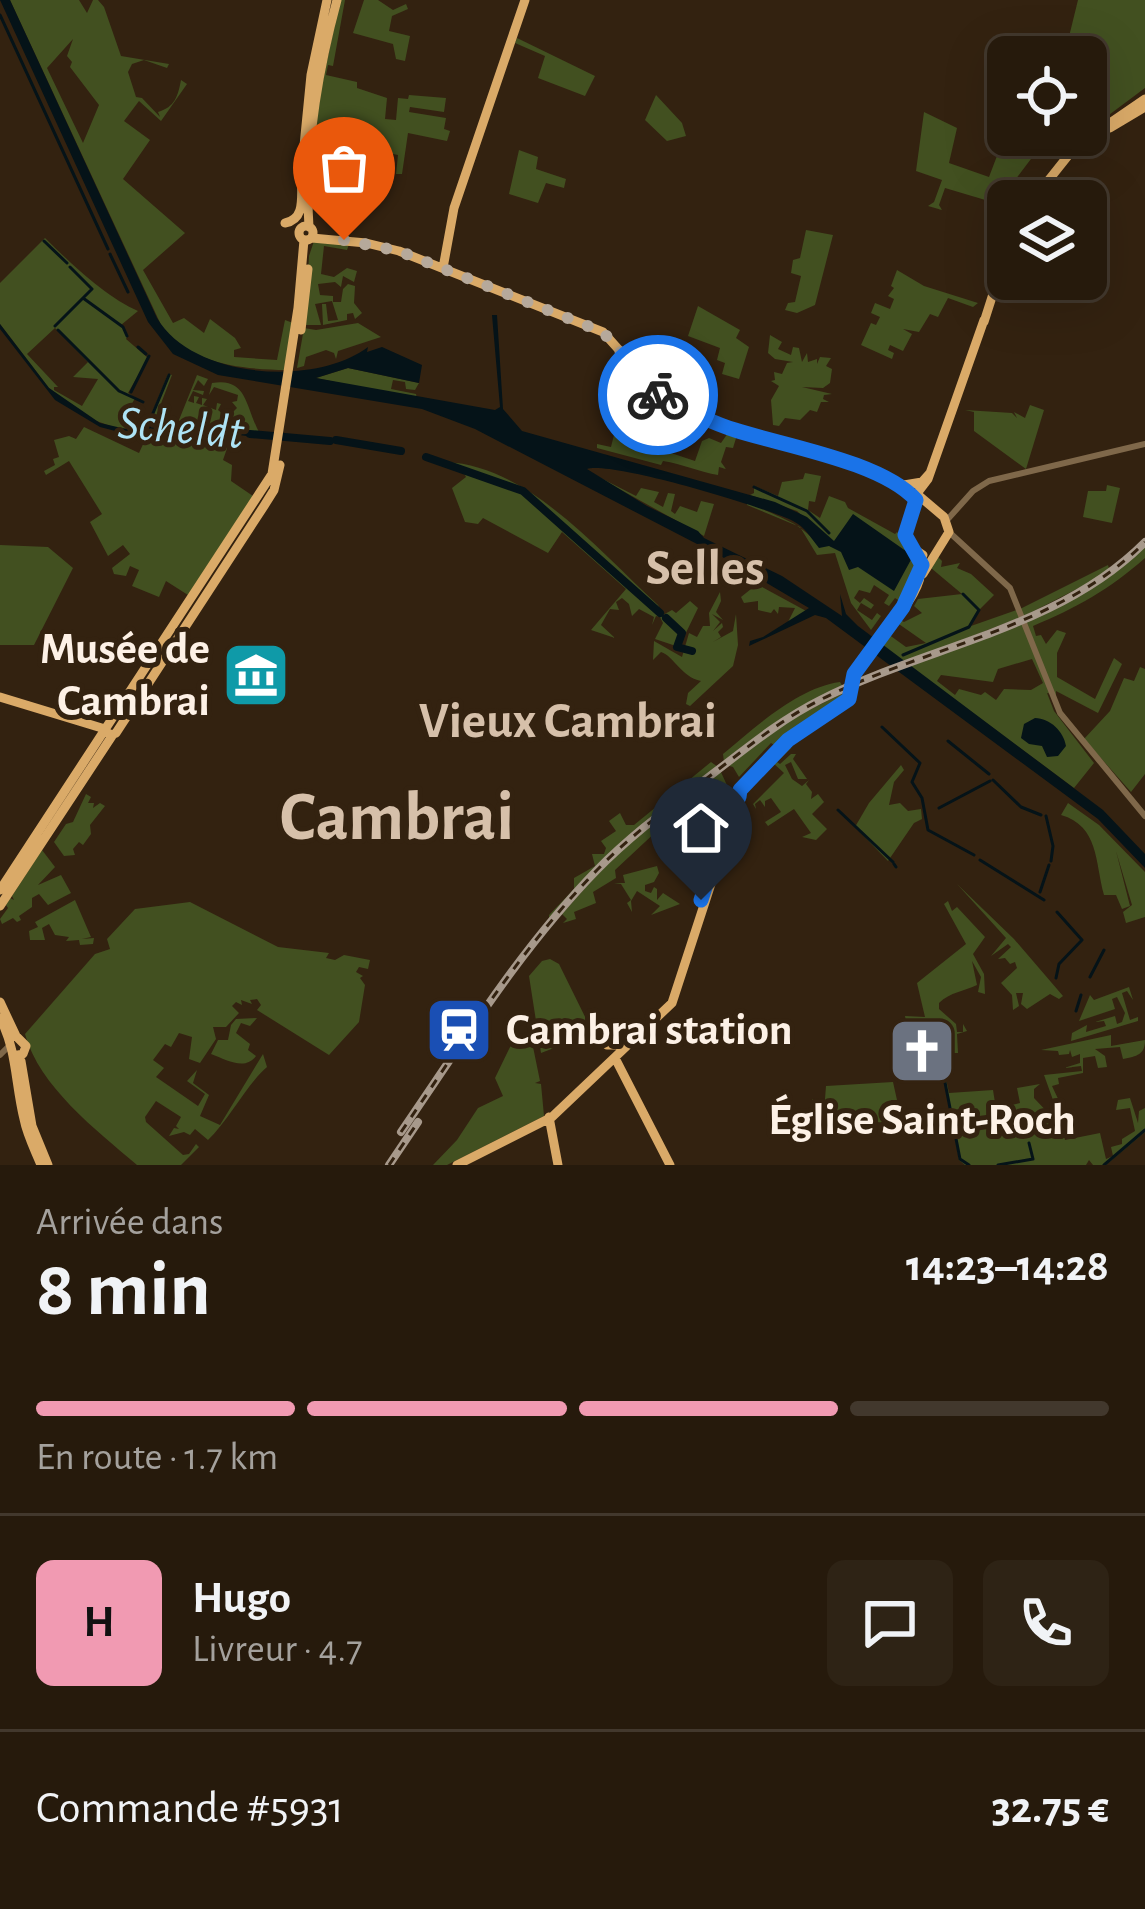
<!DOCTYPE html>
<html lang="fr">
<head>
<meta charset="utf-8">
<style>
	body { margin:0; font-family:"Alegreya Sans",sans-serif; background:#2e2315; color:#f1f3f6; height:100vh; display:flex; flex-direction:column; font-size:45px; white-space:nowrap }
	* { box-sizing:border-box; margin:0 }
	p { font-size:39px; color:#a4a19d }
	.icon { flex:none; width:66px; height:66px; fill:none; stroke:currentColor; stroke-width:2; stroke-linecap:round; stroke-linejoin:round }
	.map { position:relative; height:1165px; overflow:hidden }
	.panel { display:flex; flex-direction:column; background:#261a0c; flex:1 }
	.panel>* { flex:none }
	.fabs { position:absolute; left:987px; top:36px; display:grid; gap:24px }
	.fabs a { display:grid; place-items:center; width:120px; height:120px; border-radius:18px; background:#261a0c; box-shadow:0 12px 48px #0002,0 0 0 3px #42382d; font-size:60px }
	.pin { position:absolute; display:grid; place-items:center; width:102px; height:102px; color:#fff; margin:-123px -51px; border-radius:50% 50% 50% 0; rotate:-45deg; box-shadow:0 0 12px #0007 }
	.pin .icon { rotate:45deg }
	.courier { position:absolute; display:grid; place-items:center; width:120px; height:120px; margin:-60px; border:9px solid #1a73e8; border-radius:50%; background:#fff; color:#222; box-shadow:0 3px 15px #0007 }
	.overview em { font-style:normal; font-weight:700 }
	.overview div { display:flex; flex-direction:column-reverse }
	.overview { display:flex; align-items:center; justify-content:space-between; height:204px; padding:0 36px }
	h1 { font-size:78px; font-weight:700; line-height:90px }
	.bar { display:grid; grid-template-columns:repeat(4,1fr); gap:18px 12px; align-content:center; height:144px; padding:0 36px }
	.bar i { height:15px; border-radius:9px; background:#42382d }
	.bar .selected { background:#f19ab2 }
	.bar p { grid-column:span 4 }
	.line { display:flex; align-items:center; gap:30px; padding:0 36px; border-top:3px solid #42382d }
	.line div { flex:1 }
	.round { display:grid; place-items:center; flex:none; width:126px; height:126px; border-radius:18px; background:#2e2315 }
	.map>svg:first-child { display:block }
	.green { fill:#425020; fill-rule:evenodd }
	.water { fill:#051318 }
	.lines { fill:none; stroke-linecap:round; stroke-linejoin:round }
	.stream { stroke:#051318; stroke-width:3 }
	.river { stroke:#051318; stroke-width:8 }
	.minor { stroke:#7f684a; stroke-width:6 }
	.major { stroke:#daaa68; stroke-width:9 }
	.rail-casing { stroke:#a7998b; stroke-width:8 }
	.rail { stroke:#332210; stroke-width:3; stroke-dasharray:9; stroke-linecap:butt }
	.done { stroke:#b6a99b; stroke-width:12; stroke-dasharray:0 21.6 }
	.route { stroke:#1a73e8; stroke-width:15 }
	.labels { text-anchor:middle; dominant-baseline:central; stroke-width:10; stroke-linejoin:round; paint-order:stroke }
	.poi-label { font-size:45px; font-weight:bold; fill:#fdf1e6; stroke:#332210; text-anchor:end }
	.water-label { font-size:48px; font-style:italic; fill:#aee3f5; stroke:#332210 }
	.quarter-label { font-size:51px; font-weight:bold; fill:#d6c0aa; stroke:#332210 }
	.town-label { font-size:69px; font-weight:bold; fill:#d6c0aa; stroke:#332210 }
</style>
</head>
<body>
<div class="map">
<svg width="1145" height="1165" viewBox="0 0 1145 1165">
	<rect width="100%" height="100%" fill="#332210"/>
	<path class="green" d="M10 0H79L87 13 93 0H98L104 7 121 56 169 64 167 68 144 60 132 64 128 72 136 97 142 98 160 117 158 112C175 107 178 96 181 80L187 84 161 121 139 101 124 121 150 140 123 179 185 233 143 270 173 323 184 318 204 333 210 319 235 338 241 348 234 350V357L277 360 285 320 293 323 287 370C240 369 194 365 162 327ZM73 39 67 56 72 62 70 67 99 105 83 143 47 68Z
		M340 0H345L333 66 328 65 326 75 357 82V88L387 98 385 119 396 120 398 98 408 99 409 95 446 98 444 112 410 107 409 112 446 118 444 129 450 131 447 141 408 133 402 174H396L398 155 393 154 388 187 365 184 355 189 338 182 334 196H325L336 135 319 133 314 172 311 175 318 103Z
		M364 0H378L393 10 406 4 408 9 392 16 389 31 410 36 405 61 396 59 393 44 353 33Z
		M1078 0H1145V88L1086 132V57H1064Z
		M517 38 595 76 585 96 538 78 545 56 515 43Z
		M656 95 682 123 686 136 667 141 645 120Z
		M924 112 957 128 949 163 989 177 1000 148 1037 151 1012 184 1005 183 992 202 945 188 939 205 942 210 928 206 934 202 942 180 916 171Z
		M519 150 538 157 536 169 566 179 564 188 546 183 538 203 509 194Z
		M806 230 833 235 815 305 797 313 785 310 788 303 795 302 801 276 791 273 793 260 800 258Z
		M45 238C73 266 108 298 138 311L121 325 128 335 126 339 148 358 128 393 135 398 122 423 149 420 168 374 172 375 155 419 149 421 179 420 197 375 208 379 204 386 198 380 193 390 204 391 203 395 193 391 188 401 194 403V396L199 397 196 403 202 405V398L207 399 203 405 216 410 217 403 221 404 218 410 224 415 222 425 230 427 234 419 229 416 237 408 232 402 237 401 238 395 214 387 209 395 212 383C248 377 245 407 260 434L178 423 119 429 91 419 49 388 0 324V283ZM55 328 88 362 73 377 98 379 82 406 54 390V387H58L27 354Z
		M314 241 349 244 347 250 324 246 321 274 334 277 347 268 357 271 354 282 343 276 341 287 335 282 318 284 320 295 333 296V302H341L343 289 348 284 355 286 354 303 362 313 355 319 353 313 347 314V320L323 325 322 304H326L328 321 338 320 332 301 315 304 321 325H305L309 256Z
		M897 270 924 286 978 303 973 307 948 298 938 317 930 314 919 332 903 329 912 334 903 351 890 345 888 350 894 353 892 359 861 345 871 323 876 325 880 317 871 313 875 303 890 309 894 299 888 296 894 288 891 286Z
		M698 306 740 330 736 338 749 347 739 379 722 374 725 363 717 360 720 348 688 336Z
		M358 323 381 337 338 351 336 359 334 353 326 350 306 357 304 366 297 368 304 328 316 330Z
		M770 335 782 342 778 349 791 355 793 347 799 348 802 362 807 353 808 362 817 359V364L820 357 831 358 826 366 832 369 830 383 823 388 802 387 832 394 824 395 823 399 829 402H821L817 412 810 410 800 420 785 418 779 426 773 425 771 400 779 386 771 381 775 380 774 372 782 374 787 363 793 362 775 359 768 353Z
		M348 368 419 383 415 390 406 389 405 382 393 380 391 389 416 394 417 399 316 378Z
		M1030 405 1044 410 1026 469 974 431V412L965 410 1012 413 1017 418 1014 412 1025 418Z
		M609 419 619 420 618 432 622 433 623 439 631 440 633 433 641 431 645 424V439L654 442 655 453 668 452 695 461 702 441 709 438 721 443 728 433 737 435 733 448 726 447 721 462 726 469 719 467 718 475C700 472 682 464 663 461L661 465 597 448V444L611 447 615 431 609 426Z
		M84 427 139 453 151 427 232 434 223 460 232 465 231 481 253 496 188 595 166 581 159 597 132 586 139 570 130 566 126 576 114 574 112 568 130 554 123 545 108 556 90 522 102 514 69 461 46 475 44 471 55 465 53 459 59 457 54 440 69 436 76 439Z
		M446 462C529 466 600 552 658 605L663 615 672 610 676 613 690 601 698 608 679 647 655 639 663 623 660 617 656 616 652 625 654 617 639 609 632 616 629 604 622 598 616 602 619 610 610 609 601 625 615 638 591 630 626 589 562 532 548 553 483 518 478 524 465 522 452 488 466 477 463 471 445 467Z
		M587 471 636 496 641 488 659 492 654 502 663 507 668 493 675 494 671 511 675 514 680 506 697 512 701 501 714 504 704 536Z
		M805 473 821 476 815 502 809 501 808 510 820 518 829 496 845 502 848 508 895 534 897 532 918 556 917 576 903 603 895 598 889 606 884 603 889 595 874 585 870 593 859 590 854 598 860 603 864 598 874 605 871 609 861 603 857 610 872 620 877 613 881 616 871 630 851 603 835 553 817 555 800 527 747 505V500C769 516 797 518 816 543L825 537 797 511 750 495 754 493V486L778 496 782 482 803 479Z
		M1107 485 1120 488 1112 523 1083 517 1088 491H1106Z
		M946 544 938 557 942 561 941 567 960 563 957 568 971 574 994 595 979 610 971 626 1022 608 1108 565 1110 572 1024 616 908 661 911 665C990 633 1086 610 1145 545V558C1110 589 1076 608 1033 626L1036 636 1041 635 1046 644 1057 630 1066 633 1057 653V677L1095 699 1114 658 1122 664 1098 713 1056 691V695L1047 693 1054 711 1094 763 1074 788 880 644 888 634 906 647 926 643 896 622 898 619 904 622 922 613 914 606 918 599 962 594 931 568ZM1032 659 1043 683 1031 690 1004 689 996 700 985 692 981 695 959 689 955 695 937 681 941 675 993 682 998 669Z
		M0 545 48 547 73 568 34 645H0Z
		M740 575 808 612 788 622 795 608 779 607 778 614 774 609 771 613 758 610V601L744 603 741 597 751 589 748 584 739 586Z
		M720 592 721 601 716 612 723 620 712 614 720 622 713 631 722 623 723 627 718 632 721 637 713 642 733 631 736 614 738 645 733 666 690 706 686 704 688 693 701 681C681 677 674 656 661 652L653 660 654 641 682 657 689 633 697 637 703 626H710L709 613Z
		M1140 667 1145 669V774L1131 792 1084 739 1110 711 1124 678 1134 681Z
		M840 682 843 687 785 716 724 762 723 754C756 727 797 688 840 682Z
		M846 692 843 701 788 734 776 746 771 743 739 777 733 767 726 765 796 716Z
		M789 744 791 748 777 762 780 764 791 754H796L793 759 807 779H798L791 762 785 765 792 779 802 786 809 780 806 784 812 792 811 799 818 794 824 802 812 814 827 829 816 840 802 837 811 833 794 809 768 826 765 822 781 812 771 798 765 801V807L760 800 755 804 756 809 753 804 784 773 772 762Z
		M711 762 718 767 715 770 633 834 590 875 549 922V915L574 889V878L595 866 592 854H604L606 848 601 841 616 831 609 821 620 813 626 825H634Z
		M901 765 904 770 894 782 889 805 900 803 908 811 921 809 922 819 914 823 888 861 855 827 869 803Z
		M720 770 731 794 718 838 727 798 719 784 703 798 690 800 615 870 616 878 593 892 596 903 574 912 576 919 563 923 567 919 562 914 612 858Z
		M86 794 91 797 88 803H94L93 808 100 803 105 806 90 825 91 834 83 845 79 842 73 849 75 855 64 856 54 842 66 824 73 822Z
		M1068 803 1099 825 1145 872V917L1126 923 1123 912 1132 905 1116 851 1130 906 1122 909 1116 895H1104C1095 862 1099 826 1061 815Z
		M42 850 55 867 38 885 61 875 71 893 48 905 39 894 32 898V907L19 916 21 920 17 922 13 918 2 924 0 919 8 908 6 905 10 898 14 900 12 896Z
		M657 866 659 873 654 882 645 885V891L651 893 654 887 657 889V900L663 893 680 904 651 915 660 906 637 891 631 901 632 912 627 903 631 900 621 884 614 883H625L623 875Z
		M957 884 1014 939 1063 996 1059 999 1050 994 1027 1009 1021 1004 1023 993H1016L1019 1006 1013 1010 1012 995 1001 983 1017 968 1015 962 1010 964 1005 958 998 959 1011 947 1008 944 991 956 1006 938Z
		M75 900 91 937 82 939 94 938 93 944 80 945 79 940 66 941 69 937 55 935 49 924 42 928 45 940H30L29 931 38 927 35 922Z
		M948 901 952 911 957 907 985 937 973 954 984 974 985 994 978 992 981 977 972 961 977 985C965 991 950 992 939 1003V1009L956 1024 957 1032H963V1024L967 1031 957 1034 958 1053H941L954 1048 953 1027 933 1029 938 1032 940 1053 929 1054 925 1019 906 1021 905 1016 925 1017 917 983 966 944 944 904Z
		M190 902 278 947 329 953 326 958 335 960 344 955 370 960 368 969 359 967 356 972 363 976 360 978 365 985 359 1022 329 1055 257 1010 261 1005 257 999 250 1000 252 1004 241 1000 242 1005 236 1002 232 1006 239 1013 226 1027H213L216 1039 200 1063 189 1059 192 1037 179 1033 171 1047 165 1044 153 1060 164 1068 156 1077 198 1106 205 1094 187 1081 197 1070 193 1083 209 1095 200 1116 220 1125 263 1054 267 1067C247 1084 229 1120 208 1140L195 1129 190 1135 184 1132 169 1136 174 1128 179 1129 176 1126 181 1117 156 1101 145 1117 146 1122 183 1155 189 1154 196 1144 199 1147 181 1165H137C96 1130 39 1086 25 1034L95 954 110 949 107 939 135 909Z
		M550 959 559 964 593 1033 541 1053 529 976 542 961Z
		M1129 987 1133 1000 1127 991 1122 993 1130 1020 1138 1017V1021L1071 1041 1072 1033 1087 1025 1086 1032 1106 1026 1104 1021 1095 1022 1115 1016 1117 1024 1122 1022 1125 1013 1117 997 1112 999 1115 1009 1079 1021 1090 995 1094 1000Z
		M257 1018 250 1026 241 1023 236 1033 250 1044 248 1050 256 1056C245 1071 227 1060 211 1054L218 1040H228L231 1025 236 1019Z
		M1111 1035V1046L1145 1040C1145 1055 1137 1056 1123 1059L1120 1047 1095 1049 1105 1056 1107 1067 1098 1068 1095 1056 1083 1058V1073L1058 1078 1059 1084 1052 1086 1060 1103 1053 1100 1044 1075 1082 1071 1081 1066 1064 1068 1080 1063V1054L1072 1057 1070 1050 1069 1054 1059 1055 1058 1051 1041 1050Z
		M531 1037 540 1081 535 1083 541 1084 544 1116 447 1165H433L457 1140 478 1108 503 1096 495 1078 512 1043Z
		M942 1061 949 1093 993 1090 996 1109 1020 1103 1017 1088 1040 1084 1034 1089V1098L1053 1118 1056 1135H1064L1065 1140 1100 1133 1106 1159 1113 1156 1111 1147 1122 1144V1139L1135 1131 1130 1108 1116 1110 1118 1100 1130 1098 1138 1123 1139 1111 1145 1108V1132L1106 1165H1093L1089 1160 1086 1165H965L959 1160Z
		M893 1082 897 1100H891V1107L899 1108 900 1118 887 1123 826 1117 825 1129 809 1130 819 1129 820 1104 812 1103V1099H825L826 1086Z"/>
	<path class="water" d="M0 0H10L157 318C193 379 315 387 368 347L367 352 382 347 422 365 419 383 348 368 316 378 495 410 500 407 492 315H497L503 409 522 431 775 502 807 517 834 541 853 514 913 556 894 591 858 567 849 570 841 552 829 546 819 548C811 538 805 527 793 521 767 508 613 461 587 469L647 506 698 531 704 538 782 576 842 616 840 594 846 614 858 626 1103 810 1145 854V868L1098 819 826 618 815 615 749 646 750 641 763 637 809 608 726 559 475 429 422 409 218 375 173 354 148 322Z
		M0 324 49 388 100 423 126 429 146 424 178 423 255 433 262 438 178 427 123 433 100 427 55 400 0 329Z
		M1035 718C1050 718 1064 732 1066 746L1058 756 1047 757 1042 746 1029 744 1021 738 1024 724Z"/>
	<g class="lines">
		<path class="stream" d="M0 15 108 249
			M44 241 67 263
			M110 254 128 292
			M70 267 92 289 83 298 123 327 127 336
			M55 326 83 298
			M58 330 119 391 143 402
			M138 347 146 354
			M131 392 149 356
			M151 418 169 375
			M754 487 807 511 829 533
			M903 655 969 627 979 610 963 594
			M882 727 920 763 912 782 922 798 928 830 974 855
			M948 741 989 774
			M993 780 1021 807 1041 815
			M939 808 990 781
			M838 810 893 862
			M1046 816 1053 846 1051 861
			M980 860 1044 900
			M894 864 896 867
			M1040 892 1049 865
			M1090 977 1104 950
			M1056 978 1059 964 1082 940 1057 912
			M1076 1011 1081 995
			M941 1062 960 1159 969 1165
			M998 1165 1033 1159 1029 1143
			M1104 1165 1145 1130"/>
		<path class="river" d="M250 434 330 441
			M336 440 401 451
			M426 457 523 491 660 613
			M666 618 682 633 677 647 692 651"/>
		<path class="minor" d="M947 520 973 491 989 481 1145 444
			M949 532 1010 588 1060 713 1145 816
			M0 1055 9 1046"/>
		<path class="major" d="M1110 128 1145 107
			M303 156 311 75 327 0
			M1032 201 1075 147 1145 99
			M285 223C310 218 298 188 303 168
			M299 233a7 7 0 1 1 14 0a7 7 0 1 1-14 0Z
			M309 227C304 151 317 74 337 0
			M312 238 366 243 399 251 603 332 662 398 735 430 794 444 904 485 922 482 930 473
			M443 268 454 208 525 0
			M984 322 1008 247
			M301 330 308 269
			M900 484 915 496 928 479 984 320
			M918 495 944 517 949 532 923 574
			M914 496 916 506 905 535 911 547 923 555
			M0 697 105 729
			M105 731 111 735 116 733 264 506 274 490 280 465
			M740 795V790L788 740 849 699C850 693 849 686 851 680 862 642 936 597 919 553
			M0 890 272 474 298 308 304 240
			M0 906 112 736
			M0 1002 16 1036 26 1046 23 1054 14 1056
			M0 1018C17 1050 15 1083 24 1119 27 1135 35 1150 41 1165
			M607 1045H621
			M615 1058 670 1165
			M21 1061 32 1126 48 1165
			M549 1117 558 1165
			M457 1165 552 1117 672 1003 739 798"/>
		<g class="rail-casing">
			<path id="rail" d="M401 1132C463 1042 520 949 597 870 633 833 675 803 715 772 749 746 782 719 820 700 926 646 1059 629 1145 542
				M389 1165 418 1122"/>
		</g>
		<use href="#rail" class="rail"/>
	</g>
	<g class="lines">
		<path class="done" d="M344 240 399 251 603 332 658 395"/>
		<path class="route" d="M658 395C682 408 709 422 735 430 785 446 882 462 916 500L905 535 922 565 903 607 854 674 849 699 788 740 740 790 739 797H734L701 900"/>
	</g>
	<defs>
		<g id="museum-square" transform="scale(3.45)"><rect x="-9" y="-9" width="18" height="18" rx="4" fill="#0f9aa8" stroke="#332210"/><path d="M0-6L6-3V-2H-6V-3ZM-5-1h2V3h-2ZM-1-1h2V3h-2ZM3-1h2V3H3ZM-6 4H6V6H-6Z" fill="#fff"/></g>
		<g id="station-square" transform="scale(3.45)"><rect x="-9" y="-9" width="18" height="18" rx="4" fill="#1a4fb4" stroke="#332210"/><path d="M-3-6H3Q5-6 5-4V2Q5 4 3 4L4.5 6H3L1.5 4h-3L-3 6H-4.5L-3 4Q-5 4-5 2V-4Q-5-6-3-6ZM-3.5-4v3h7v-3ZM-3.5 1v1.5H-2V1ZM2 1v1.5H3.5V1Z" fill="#fff"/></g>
		<g id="church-square" transform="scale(3.45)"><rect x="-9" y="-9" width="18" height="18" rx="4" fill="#6b7280" stroke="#332210"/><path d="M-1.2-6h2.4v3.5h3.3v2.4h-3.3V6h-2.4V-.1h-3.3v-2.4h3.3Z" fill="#fff"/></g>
	</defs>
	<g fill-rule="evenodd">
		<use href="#museum-square" x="256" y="675"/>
		<use href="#station-square" x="459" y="1030"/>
		<use href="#church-square" x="922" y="1051"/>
	</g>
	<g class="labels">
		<g class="poi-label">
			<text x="210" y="649">Musée de<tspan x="210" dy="52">Cambrai</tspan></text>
			<text x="506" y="1030" text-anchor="start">Cambrai station</text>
			<text x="922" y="1120" text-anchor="middle">Église Saint-Roch</text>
		</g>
		<g class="water-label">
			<text transform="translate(181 429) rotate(5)">Scheldt</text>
		</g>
		<g class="quarter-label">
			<text x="705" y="568">Selles</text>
			<text x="568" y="721">Vieux Cambrai</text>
		</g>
		<g class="town-label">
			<text x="397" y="818">Cambrai</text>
		</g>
	</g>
</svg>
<div class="fabs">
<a><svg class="icon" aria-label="locate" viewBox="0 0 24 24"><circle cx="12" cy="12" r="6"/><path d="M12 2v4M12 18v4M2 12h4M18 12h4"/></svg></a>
<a><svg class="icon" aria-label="layers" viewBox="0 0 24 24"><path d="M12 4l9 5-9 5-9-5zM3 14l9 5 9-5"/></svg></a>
</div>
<div class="pin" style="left:344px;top:240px;background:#ea580c"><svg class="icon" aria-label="bag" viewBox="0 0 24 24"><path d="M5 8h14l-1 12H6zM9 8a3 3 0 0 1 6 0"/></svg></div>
<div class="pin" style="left:701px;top:900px;background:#1f2937"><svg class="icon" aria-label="home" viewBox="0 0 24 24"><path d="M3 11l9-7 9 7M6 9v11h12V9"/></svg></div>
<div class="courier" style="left:658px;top:395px"><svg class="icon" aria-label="bike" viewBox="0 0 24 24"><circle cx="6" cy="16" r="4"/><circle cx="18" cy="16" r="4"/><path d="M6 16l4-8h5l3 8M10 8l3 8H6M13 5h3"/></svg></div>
</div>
<section class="panel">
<div class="overview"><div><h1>8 min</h1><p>Arrivée dans</p></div><em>14:23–14:28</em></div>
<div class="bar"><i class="selected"></i><i class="selected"></i><i class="selected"></i><i></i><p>En route · 1.7 km</p></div>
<div class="line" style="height:216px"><b class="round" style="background:#f19ab2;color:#111">H</b><div><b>Hugo</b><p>Livreur · 4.7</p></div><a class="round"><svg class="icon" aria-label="chat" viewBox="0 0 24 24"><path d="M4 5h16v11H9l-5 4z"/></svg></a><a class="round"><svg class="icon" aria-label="phone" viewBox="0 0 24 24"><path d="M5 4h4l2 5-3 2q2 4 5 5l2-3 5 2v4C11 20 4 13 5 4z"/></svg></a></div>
<div class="line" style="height:156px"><div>Commande #5931</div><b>32.75 €</b></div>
</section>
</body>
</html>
